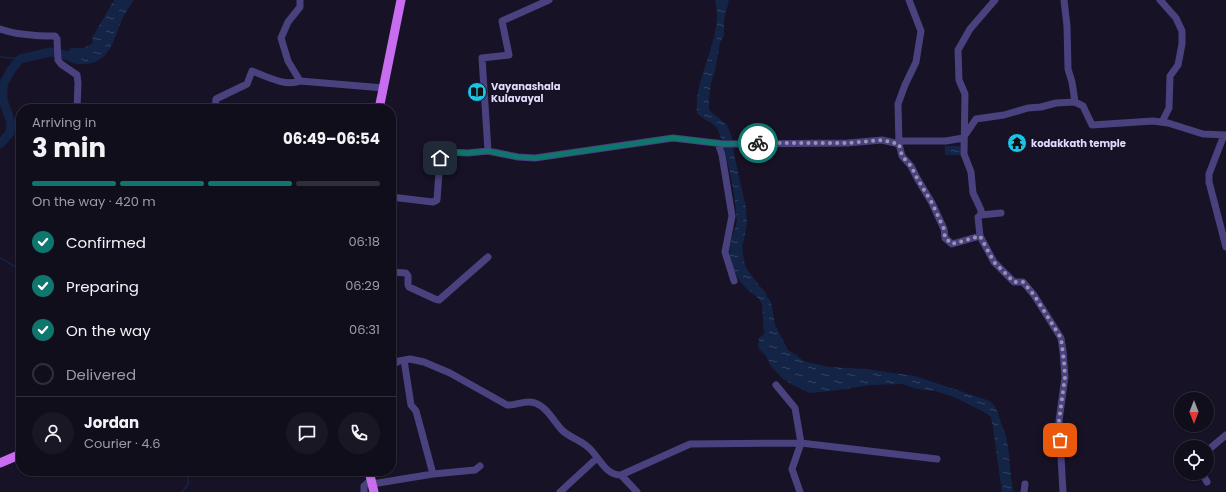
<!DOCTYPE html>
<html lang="en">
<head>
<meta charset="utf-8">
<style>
	body { margin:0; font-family:Poppins,sans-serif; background:#1a1725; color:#f1f3f6; height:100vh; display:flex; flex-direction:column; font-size:15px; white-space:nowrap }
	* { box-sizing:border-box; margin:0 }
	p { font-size:13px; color:#9c9ca3 }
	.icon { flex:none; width:22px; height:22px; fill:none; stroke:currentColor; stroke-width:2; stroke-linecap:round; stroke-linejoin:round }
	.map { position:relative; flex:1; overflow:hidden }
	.details { position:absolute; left:16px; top:104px; width:380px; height:372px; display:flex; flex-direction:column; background:#110e1c; border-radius:16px; box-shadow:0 1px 3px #0004,0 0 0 1px #302e3b }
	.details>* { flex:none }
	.needle { width:26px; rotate:180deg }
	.controls { position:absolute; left:1174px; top:392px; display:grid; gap:8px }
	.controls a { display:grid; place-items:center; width:40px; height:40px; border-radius:50%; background:#110e1c; box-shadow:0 1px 3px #0004,0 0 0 1px #302e3b; font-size:20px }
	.pin { position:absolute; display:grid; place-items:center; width:34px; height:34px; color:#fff; margin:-17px; border-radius:8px; box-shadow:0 2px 6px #0006 }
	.courier { position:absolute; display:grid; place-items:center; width:40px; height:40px; margin:-20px; border:3px solid #0f766e; border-radius:50%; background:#fff; color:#222; box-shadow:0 1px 5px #0007 }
	.head em { font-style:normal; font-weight:700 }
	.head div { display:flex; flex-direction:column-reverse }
	.head { display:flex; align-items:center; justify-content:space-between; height:68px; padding:0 16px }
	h1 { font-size:26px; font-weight:700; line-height:30px }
	.bar { display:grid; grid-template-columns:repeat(4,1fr); gap:6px 4px; align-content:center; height:48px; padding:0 16px }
	.bar i { height:5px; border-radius:3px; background:#302e3b }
	.bar .current { background:#0f766e }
	.bar p { grid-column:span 4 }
	.line { display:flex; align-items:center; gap:10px; padding:0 16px; border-top:1px solid #302e3b }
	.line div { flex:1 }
	.round { display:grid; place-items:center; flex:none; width:42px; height:42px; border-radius:21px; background:#1a1725 }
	ol { padding:0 16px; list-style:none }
	li { display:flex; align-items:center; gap:12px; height:44px }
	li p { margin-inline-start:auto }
	li .icon { padding:4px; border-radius:50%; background:#0f766e; color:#fff; stroke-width:4 }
	li:last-child { color:#9c9ca3 }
	li i { width:22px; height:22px; border:2px solid #302e3b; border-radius:50% }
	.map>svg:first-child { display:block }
	.water { fill:url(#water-ripples) }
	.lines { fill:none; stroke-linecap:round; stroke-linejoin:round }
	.stream { stroke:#142447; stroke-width:1.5 }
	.river { stroke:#142447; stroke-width:9 }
	.minor { stroke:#49427f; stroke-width:7 }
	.major { stroke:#c86def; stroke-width:9 }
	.done { stroke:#9a94b0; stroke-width:4; stroke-dasharray:0 7.2 }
	.route { stroke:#0f766e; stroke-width:5 }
	.labels { text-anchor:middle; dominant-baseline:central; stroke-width:3; stroke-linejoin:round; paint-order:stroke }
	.poi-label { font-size:10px; font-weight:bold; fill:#e0dafb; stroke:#171225; text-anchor:start }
</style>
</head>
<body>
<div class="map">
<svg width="1226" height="492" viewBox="0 0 1226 492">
	<defs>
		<pattern id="water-ripples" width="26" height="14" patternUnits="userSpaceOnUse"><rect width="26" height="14" fill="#142447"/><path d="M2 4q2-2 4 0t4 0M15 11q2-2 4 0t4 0" fill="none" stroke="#364362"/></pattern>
	</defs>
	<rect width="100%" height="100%" fill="#171225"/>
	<path class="water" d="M114 0H134C129 7 124 14 121 22 113 41 109 64 83 64 76 64 70 64 66 58L68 52 71 48H84L93 43 92 37 95 33Z
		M715 0H729L724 20V35L720 43 715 71 711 83 709 98V110L727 125 732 138 734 154 746 208 747 223 744 240 742 245 744 261 746 268 758 284 766 293 767 297 770 300 772 307 775 325 788 350 796 355 803 361 829 367 866 369 915 376 990 401C998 408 998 414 1001 423 1003 429 1006 435 1007 441 1010 458 1010 475 1013 492H1002C998 468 996 445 992 422L991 417 984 412 954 397 935 391 917 389 902 384 871 385 832 391 810 393 791 384 783 379 770 365 766 356 759 349 758 344 759 338 764 334 762 304C759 297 752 294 747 289 738 281 732 269 730 258 728 247 733 235 736 225 740 213 724 137 716 127 712 122 702 119 697 113 693 77 725 37 715 0Z
		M945 146H961V155H945Z"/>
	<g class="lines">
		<path class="stream" d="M0 57 20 59
			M0 258 21 270
			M182 492 188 484V471"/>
		<path class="river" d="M0 144 10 133 11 123 3 100V85L11 70 20 59 50 52 58 53 77 59"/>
		<path class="minor" d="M300 0V7L288 22 281 38 288 61 300 81 384 88
			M1064 0 1067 26 1068 69 1072 82 1075 102
			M1160 0 1176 18 1182 31V44L1178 65 1170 76 1169 108 1162 122
			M0 29C17 35 37 36 55 36L57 39 58 60 61 64 77 75 78 83 77 109
			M215 109 216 99 247 84 252 71C266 76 285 87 300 81
			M1224 135 1209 174V182L1226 247
			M718 143 722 155 732 216 725 252 734 281
			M488 151 482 58 509 55 502 21 549 0
			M391 197 433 202 437 200 440 158 442 154 449 152 468 153 488 151 518 157 535 158 673 138 724 144 848 143 882 140 899 144 898 104 905 85 916 62 921 31 909 0
			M981 215V210L973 193 971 172 964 154 965 94 959 80 958 50 970 29 995 0
			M980 236 978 217 981 215 1001 213
			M391 272 406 273 408 276V285L409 287 435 299 439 300 488 257
			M391 365 399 361 410 359 424 362 450 373 507 405C517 406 525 399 535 403 547 407 554 422 563 431 571 438 582 441 589 448 599 457 606 476 621 475L637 492
			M776 385 795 408 801 443 792 469 800 492
			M1207 451 1226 435
			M1202 473 1207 482
			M433 474 475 470 480 466
			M621 475 690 444 801 443 937 459
			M372 484 433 474 416 411 411 405 404 360
			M364 492V486L371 480
			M560 492 597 458
			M1024 492 1025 484
			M1063 492 1059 421 1065 377 1063 351 1061 338 1034 295 1023 282H1014L994 262 980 236 952 244 945 238 944 229 932 203 917 178 911 166 902 156 899 144 902 141H946L963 138 976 119 1004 115 1028 108 1041 107 1056 103 1075 102 1083 106 1092 125 1153 121 1168 123 1203 134 1226 135"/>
		<path class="major" d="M379 109 401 0
			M0 463 21 454
			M369 471 374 492"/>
	</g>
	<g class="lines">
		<path class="done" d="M758 143H848L882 140 899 144 902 156 911 166 917 178 932 203 944 229 945 238 952 244 980 236 994 262 1014 282H1023L1034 295 1061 338 1064 362 1065 377 1059 421 1060 440"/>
		<path class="route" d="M440 158 442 154 449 152 468 153 488 151 518 157 535 158 673 138 724 144 758 143"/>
	</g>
	<defs>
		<g id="library-disc" transform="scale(1)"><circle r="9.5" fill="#1bc4e6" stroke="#171225"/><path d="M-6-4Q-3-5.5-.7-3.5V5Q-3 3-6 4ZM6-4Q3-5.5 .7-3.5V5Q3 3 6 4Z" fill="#111"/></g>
		<g id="temple-disc" transform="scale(1)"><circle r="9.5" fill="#1bc4e6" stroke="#171225"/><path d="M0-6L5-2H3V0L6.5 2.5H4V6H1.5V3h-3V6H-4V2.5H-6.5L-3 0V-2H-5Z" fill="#111"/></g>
	</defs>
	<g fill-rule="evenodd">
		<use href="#library-disc" x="477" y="92"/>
		<use href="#temple-disc" x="1017" y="143"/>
	</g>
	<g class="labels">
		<g class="poi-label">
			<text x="491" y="86">Vayanashala<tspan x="491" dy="12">Kulavayal</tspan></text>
			<text x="1031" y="143">kodakkath temple</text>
		</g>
	</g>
</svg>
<div class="controls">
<a><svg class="needle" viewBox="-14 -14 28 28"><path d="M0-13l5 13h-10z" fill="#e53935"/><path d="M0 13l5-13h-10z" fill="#9c9ca3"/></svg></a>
<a><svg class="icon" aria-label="locate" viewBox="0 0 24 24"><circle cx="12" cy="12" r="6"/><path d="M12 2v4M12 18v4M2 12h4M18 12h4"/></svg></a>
</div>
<div class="pin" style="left:1060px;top:440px;background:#ea580c"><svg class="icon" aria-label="bag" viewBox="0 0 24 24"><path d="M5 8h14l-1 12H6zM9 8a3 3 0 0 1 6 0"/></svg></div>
<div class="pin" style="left:440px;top:158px;background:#1f2937"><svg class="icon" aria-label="home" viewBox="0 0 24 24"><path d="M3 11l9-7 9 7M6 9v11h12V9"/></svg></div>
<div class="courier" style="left:758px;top:143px"><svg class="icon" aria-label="bike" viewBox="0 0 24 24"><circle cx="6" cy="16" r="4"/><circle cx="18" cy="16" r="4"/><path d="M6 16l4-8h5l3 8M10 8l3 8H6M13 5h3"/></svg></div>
<section class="details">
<div class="head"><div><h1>3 min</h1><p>Arriving in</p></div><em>06:49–06:54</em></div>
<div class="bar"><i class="current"></i><i class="current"></i><i class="current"></i><i></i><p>On the way · 420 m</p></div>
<ol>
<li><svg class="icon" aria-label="check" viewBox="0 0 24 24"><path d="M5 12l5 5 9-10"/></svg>Confirmed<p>06:18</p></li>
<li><svg class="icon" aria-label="check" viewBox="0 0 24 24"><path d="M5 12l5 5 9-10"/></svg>Preparing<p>06:29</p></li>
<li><svg class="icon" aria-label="check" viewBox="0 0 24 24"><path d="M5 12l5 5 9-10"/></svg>On the way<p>06:31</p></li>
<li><i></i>Delivered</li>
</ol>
<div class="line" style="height:72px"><a class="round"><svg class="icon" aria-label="person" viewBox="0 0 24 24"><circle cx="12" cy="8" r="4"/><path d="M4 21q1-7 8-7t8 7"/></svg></a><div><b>Jordan</b><p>Courier · 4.6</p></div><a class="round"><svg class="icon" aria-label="chat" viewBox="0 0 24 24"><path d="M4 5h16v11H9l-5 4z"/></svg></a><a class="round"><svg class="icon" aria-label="phone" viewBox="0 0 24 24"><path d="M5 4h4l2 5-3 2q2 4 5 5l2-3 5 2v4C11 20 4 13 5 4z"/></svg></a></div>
</section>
</div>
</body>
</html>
